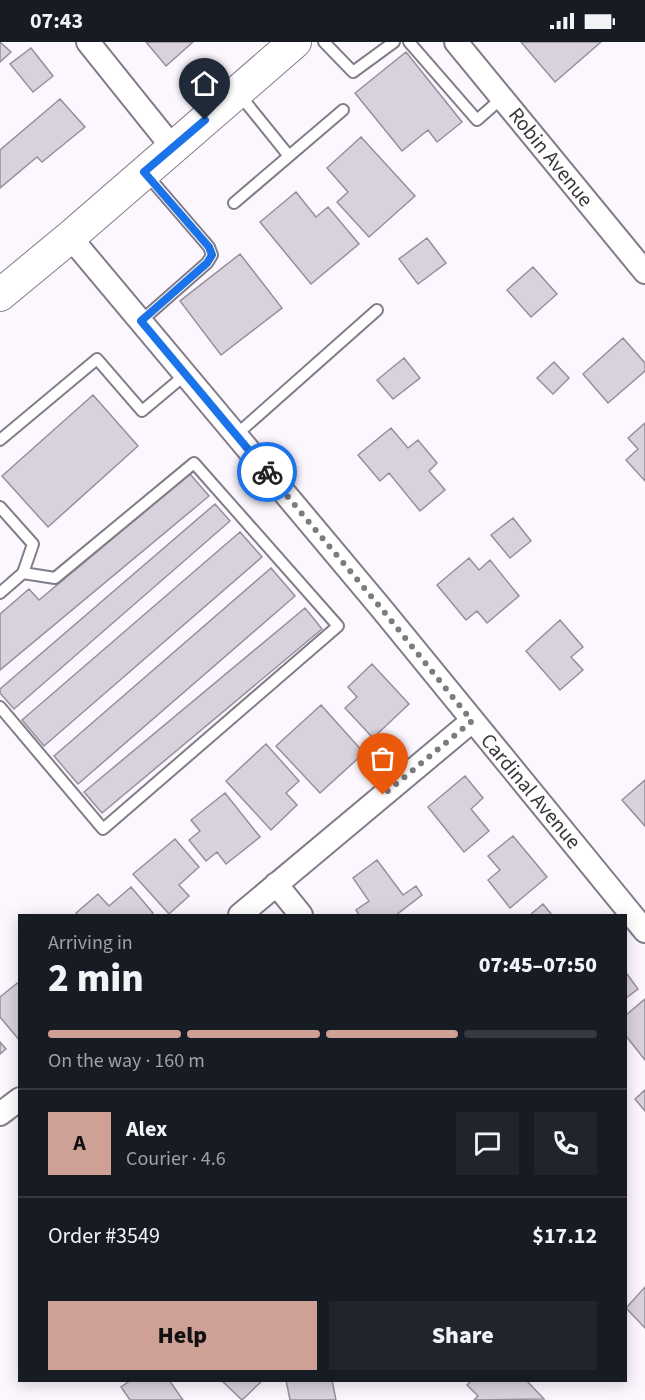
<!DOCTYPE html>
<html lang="en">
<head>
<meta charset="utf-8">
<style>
	body { margin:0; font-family:"Source Sans 3",sans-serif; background:#20242c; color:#f1f3f6; height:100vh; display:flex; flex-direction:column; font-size:22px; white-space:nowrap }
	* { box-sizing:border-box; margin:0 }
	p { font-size:20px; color:#9ea1a6 }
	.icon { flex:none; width:33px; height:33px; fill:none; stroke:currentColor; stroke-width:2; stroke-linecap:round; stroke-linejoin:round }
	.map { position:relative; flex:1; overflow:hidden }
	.panel { position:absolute; left:18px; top:872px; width:609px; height:468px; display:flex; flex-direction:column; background:#171b24; border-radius:0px; box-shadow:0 3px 15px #0003 }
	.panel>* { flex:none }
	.pin { position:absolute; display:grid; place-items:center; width:51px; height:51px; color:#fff; margin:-62px -26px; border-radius:50% 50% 50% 0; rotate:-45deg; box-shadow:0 0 6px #0007 }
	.pin .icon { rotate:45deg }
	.courier { position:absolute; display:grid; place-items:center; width:60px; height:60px; margin:-30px; border:4px solid #1a73e8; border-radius:50%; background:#fff; color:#222; box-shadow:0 2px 8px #0007 }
	.overview em { font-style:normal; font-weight:800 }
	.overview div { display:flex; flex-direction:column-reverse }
	.overview { display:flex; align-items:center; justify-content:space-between; height:102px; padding:0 30px }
	h1 { font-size:39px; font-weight:800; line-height:45px }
	.bar { display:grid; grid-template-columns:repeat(4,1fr); gap:9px 6px; align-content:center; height:72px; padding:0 30px }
	.bar i { height:8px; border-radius:4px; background:#363941 }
	.bar .on { background:#cea096 }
	.bar p { grid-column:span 4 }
	.line { display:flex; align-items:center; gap:15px; padding:0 30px; border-top:2px solid #363941 }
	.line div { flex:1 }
	.round { display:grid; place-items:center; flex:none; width:63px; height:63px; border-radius:0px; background:#20242c }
	.cta { display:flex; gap:12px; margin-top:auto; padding:12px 30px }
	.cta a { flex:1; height:69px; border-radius:0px; background:#cea096; color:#111; font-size:24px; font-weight:800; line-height:69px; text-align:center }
	.cta a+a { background:#20242c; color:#f1f3f6 }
	.status { display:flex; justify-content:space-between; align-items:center; height:42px; padding:0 30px; background:#171b24; direction:ltr }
	.status svg { height:16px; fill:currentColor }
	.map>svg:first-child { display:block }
	.building { fill:#d9d1dd; stroke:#97909b; stroke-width:1.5 }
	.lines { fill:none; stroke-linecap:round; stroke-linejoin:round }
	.service-casing { stroke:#837c87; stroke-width:14 }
	.minor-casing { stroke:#837c87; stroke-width:26 }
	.secondary-casing { stroke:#837c87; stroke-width:34 }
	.service { stroke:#fff; stroke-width:10 }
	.minor { stroke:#fff; stroke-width:22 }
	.secondary { stroke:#fff; stroke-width:32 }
	.done { stroke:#7e7a80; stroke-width:6; stroke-dasharray:0 10.8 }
	.route { stroke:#1a73e8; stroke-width:8 }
	.labels { text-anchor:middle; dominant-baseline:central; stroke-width:4.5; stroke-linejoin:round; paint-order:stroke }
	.street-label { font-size:21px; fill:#3a373c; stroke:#fff }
</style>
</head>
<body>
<div class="status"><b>07:43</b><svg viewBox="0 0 49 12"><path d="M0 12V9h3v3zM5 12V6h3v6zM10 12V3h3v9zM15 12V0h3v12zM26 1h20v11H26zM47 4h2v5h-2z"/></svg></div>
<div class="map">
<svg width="645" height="1358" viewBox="0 0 645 1358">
	<rect width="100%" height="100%" fill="#fcf7fe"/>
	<path class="building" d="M0 0 11 10 0 20Z
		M146 0H193L166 24Z
		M521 0H601L555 40Z
		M31 6 53 34 33 50 10 22Z
		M406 10 462 80 437 100 428 88 402 109 355 51Z
		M60 57 85 85 42 120 37 115 0 146V108Z
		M361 95 415 154 369 195 337 160 348 150 327 126Z
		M296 150 316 175 328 165 359 202 311 242 260 180Z
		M427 196 446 221 418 242 399 217Z
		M240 212 282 266 221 313 180 259Z
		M533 225 557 252 531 275 507 248Z
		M623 296 645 321V329L608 361 583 332Z
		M404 316 420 336 393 357 377 338Z
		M554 320 569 336 553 352 537 336Z
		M93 353 138 404 48 485 2 434Z
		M645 381V439L626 418 638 407 628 396Z
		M391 386 408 406 418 398 437 421 429 429 445 448 420 469 389 431 380 439 358 413Z
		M190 432 209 454 0 628V572L29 547 39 558Z
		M215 462 230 479 14 667 0 651V647Z
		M513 476 531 499 510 516 491 493Z
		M240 490 262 515 44 704 22 678Z
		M469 516 479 528 490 518 519 554 487 581 477 569 466 578 437 543Z
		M271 526 295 554 78 742 54 714Z
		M305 566 322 587 102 771 84 750Z
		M560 578 583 605 571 615 583 628 560 648 526 609Z
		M372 622 409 662 373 696 345 666 357 655 348 645Z
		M321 663 364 711 320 751 276 704Z
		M266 702 299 739 286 751 297 763 271 788 226 739Z
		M465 734 483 756 471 767 489 789 464 810 428 765Z
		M645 738V784L622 758Z
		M225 751 260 795 226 822 217 810 206 819 189 798 200 789 191 778Z
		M513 794 547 835 510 866 488 838 500 828 488 814Z
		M175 797 199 825 179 843 189 854 169 872 133 832Z
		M377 818 403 853 416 844 422 853 396 873H359L356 868 369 859 353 836Z
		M131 845 153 871 151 873H78L76 871 98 852 109 864Z
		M543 862 552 873H530Z
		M627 932 638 947 626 956V933Z
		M20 939V999L0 975V955Z
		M645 957V1018L626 994V973Z
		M0 1000 6 1007 0 1012Z
		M645 1048V1069L635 1057Z
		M645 1245V1286L626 1266Z
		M131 1338H169L183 1358H130L121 1345Z
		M221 1338H263L242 1358Z
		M286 1338H332L336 1358H290Z
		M472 1338H526L544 1357 474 1358 478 1354 467 1343Z"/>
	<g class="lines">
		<g class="service-casing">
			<path id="service" d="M324 0 353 30 394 0
				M409 0 477 78 502 56
				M239 52 289 114
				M234 161 343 68
				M141 279 207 221 212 213 209 205 147 133
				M236 393 377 268
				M0 398 97 317 142 369 185 333
				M0 465 33 502 23 531 0 551
				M0 665 103 787 338 584 194 421 55 536 23 531"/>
		</g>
		<g class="minor-casing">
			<path id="minor" d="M88 0 173 106
				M456 0 645 230
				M70 195 381 566 645 889
				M276 842 301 873
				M240 873 472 679
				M0 1072 20 1057"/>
		</g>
		<g class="secondary-casing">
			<path id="secondary" d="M0 253 70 195 295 0"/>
		</g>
		<use href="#service" class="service"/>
		<use href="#minor" class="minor"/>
		<use href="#secondary" class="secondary"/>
	</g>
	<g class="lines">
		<path class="done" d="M267 430 381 566 472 679 383 753"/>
		<path class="route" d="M205 78 144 130 209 205 212 213 207 221 141 279 267 430"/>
	</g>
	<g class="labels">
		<g class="street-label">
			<text transform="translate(551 115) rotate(51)">Robin Avenue</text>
			<text transform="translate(531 749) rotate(50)">Cardinal Avenue</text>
		</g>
	</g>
</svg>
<div class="pin" style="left:383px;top:753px;background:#ea580c"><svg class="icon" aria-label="bag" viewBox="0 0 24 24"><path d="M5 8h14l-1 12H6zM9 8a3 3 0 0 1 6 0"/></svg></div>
<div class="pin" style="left:205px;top:78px;background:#1f2937"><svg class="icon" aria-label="home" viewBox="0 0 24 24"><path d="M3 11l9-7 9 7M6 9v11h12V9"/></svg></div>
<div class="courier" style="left:267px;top:430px"><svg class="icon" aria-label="bike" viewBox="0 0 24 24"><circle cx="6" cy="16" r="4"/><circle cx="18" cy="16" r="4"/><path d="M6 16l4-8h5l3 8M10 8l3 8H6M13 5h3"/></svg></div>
<section class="panel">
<div class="overview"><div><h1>2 min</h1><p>Arriving in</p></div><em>07:45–07:50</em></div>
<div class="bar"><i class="on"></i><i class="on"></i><i class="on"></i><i></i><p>On the way · 160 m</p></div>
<div class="line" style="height:108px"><b class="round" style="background:#cea096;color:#111">A</b><div><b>Alex</b><p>Courier · 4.6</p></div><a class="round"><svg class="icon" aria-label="chat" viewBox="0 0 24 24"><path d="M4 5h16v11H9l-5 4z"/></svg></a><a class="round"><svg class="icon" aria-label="phone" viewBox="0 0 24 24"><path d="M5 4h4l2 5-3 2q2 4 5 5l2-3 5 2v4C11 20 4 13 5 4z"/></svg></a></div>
<div class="line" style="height:78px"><div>Order #3549</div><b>$17.12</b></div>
<div class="cta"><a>Help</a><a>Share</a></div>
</section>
</div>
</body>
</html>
